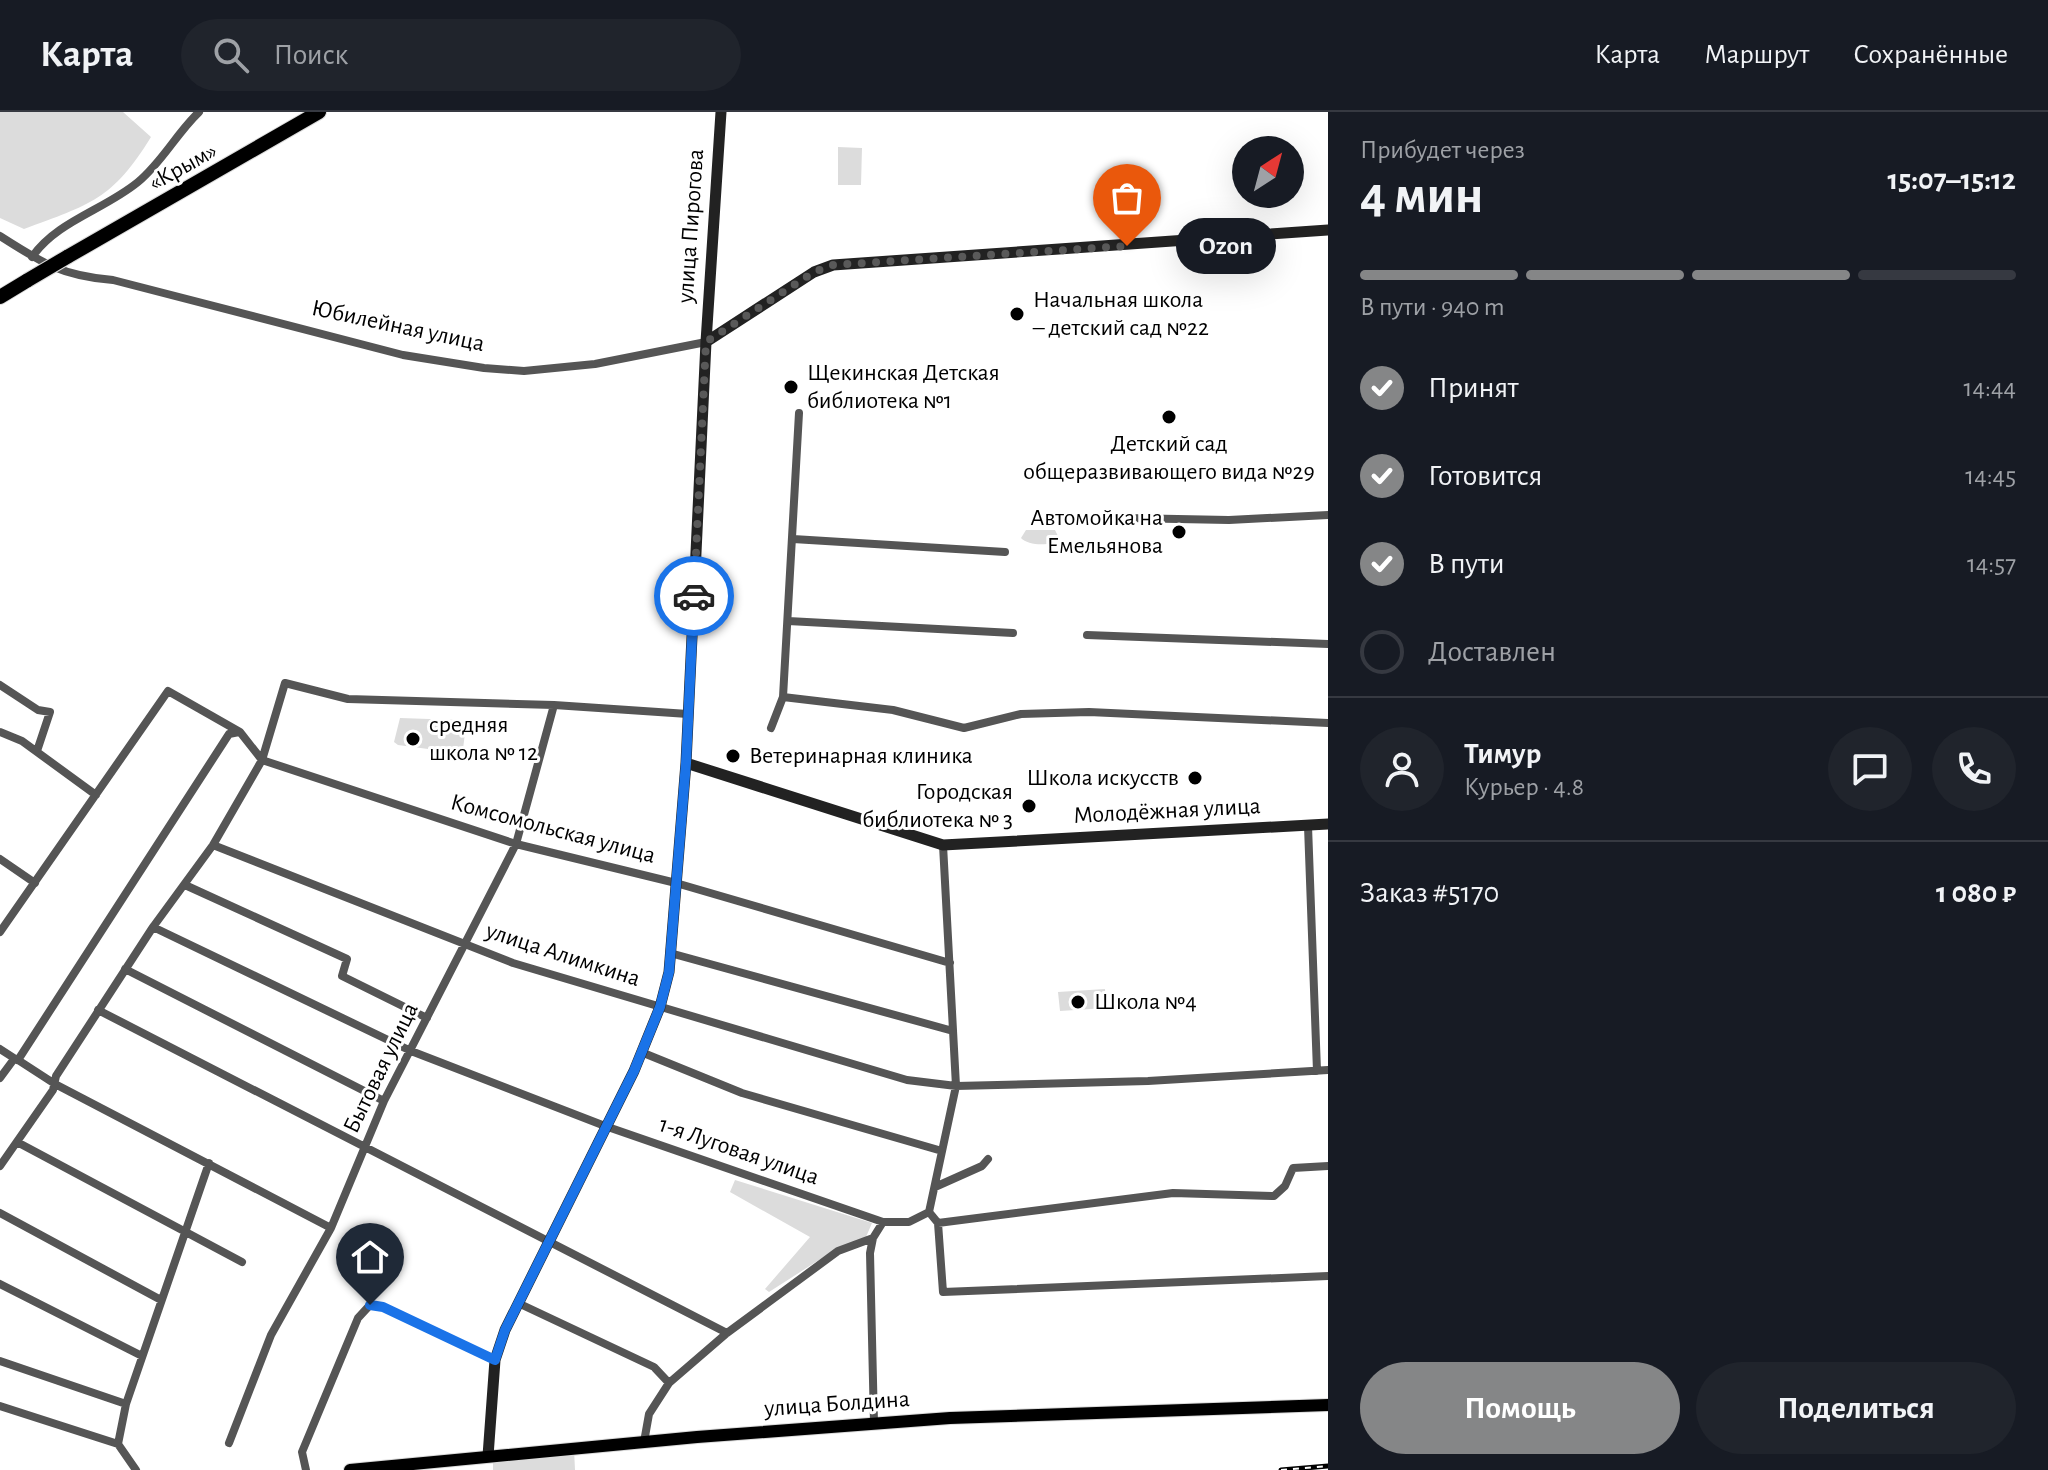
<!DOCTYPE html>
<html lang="ru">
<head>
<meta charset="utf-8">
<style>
	body { margin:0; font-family:"Alegreya Sans",sans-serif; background:#20242c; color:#f1f3f6; height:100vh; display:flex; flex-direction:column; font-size:30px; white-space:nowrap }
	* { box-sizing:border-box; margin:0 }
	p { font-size:26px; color:#9ea1a6 }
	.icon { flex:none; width:44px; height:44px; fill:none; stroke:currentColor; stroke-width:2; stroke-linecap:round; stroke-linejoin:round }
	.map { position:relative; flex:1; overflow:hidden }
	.side { display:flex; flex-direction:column; background:#171b24; width:720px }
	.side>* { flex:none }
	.needle { width:52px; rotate:36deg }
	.tools { position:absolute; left:1232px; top:24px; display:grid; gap:16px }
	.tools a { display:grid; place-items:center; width:72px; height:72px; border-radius:50%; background:#171b24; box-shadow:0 8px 32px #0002; font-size:40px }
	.pin { position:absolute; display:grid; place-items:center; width:68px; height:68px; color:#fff; margin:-82px -34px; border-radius:50% 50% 50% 0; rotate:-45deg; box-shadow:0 0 8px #0007 }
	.pin .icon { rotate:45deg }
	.courier { position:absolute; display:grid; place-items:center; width:80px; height:80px; margin:-40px; border:6px solid #1a73e8; border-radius:50%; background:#fff; color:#222; box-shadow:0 2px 10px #0007 }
	.bubble { position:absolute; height:56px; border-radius:28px; background:#171b24; box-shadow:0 8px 32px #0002; font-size:26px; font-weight:700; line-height:56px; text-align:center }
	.headline em { font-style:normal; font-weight:700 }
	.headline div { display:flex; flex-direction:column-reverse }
	.headline { display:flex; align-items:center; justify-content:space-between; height:136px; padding:0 32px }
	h1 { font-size:52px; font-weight:700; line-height:60px }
	.bar { display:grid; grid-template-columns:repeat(4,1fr); gap:12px 8px; align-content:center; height:96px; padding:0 32px }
	.bar i { height:10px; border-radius:6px; background:#363941 }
	.bar .current { background:#858687 }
	.bar p { grid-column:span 4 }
	.line { display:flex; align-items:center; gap:20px; padding:0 32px; border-top:2px solid #363941 }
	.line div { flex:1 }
	.round { display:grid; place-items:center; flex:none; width:84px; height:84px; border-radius:42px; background:#20242c }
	ol { padding:0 32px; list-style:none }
	li { display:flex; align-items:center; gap:24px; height:88px }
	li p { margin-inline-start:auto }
	li .icon { padding:8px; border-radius:50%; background:#858687; color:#fff; stroke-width:4 }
	li:last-child { color:#9ea1a6 }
	li i { width:44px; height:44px; border:4px solid #363941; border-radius:50% }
	.cta { display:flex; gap:16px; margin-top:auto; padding:16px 32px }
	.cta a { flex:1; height:92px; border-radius:48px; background:#858687; color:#fff; font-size:32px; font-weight:700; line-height:92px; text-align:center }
	.cta a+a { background:#20242c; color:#f1f3f6 }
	header { display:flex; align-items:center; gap:48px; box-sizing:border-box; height:112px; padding:0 40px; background:#171b24; border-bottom:2px solid #363941 }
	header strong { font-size:38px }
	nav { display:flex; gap:44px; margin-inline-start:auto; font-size:28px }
	.search { width:560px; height:72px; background:#20242c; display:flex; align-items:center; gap:20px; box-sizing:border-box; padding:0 28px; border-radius:44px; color:#9ea1a6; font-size:30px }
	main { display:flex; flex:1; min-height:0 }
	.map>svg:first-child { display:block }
	.green { fill:#dcdcdc }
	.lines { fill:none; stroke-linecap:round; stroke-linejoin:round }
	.primary-casing { stroke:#dbdbdb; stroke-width:14 }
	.highway-casing { stroke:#dbdbdb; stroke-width:16 }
	.street { stroke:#555; stroke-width:8 }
	.secondary { stroke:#222; stroke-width:11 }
	.primary { stroke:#000; stroke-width:12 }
	.highway { stroke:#000; stroke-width:14 }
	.rail-casing { stroke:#000; stroke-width:5 }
	.rail { stroke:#fff; stroke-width:2; stroke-dasharray:6; stroke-linecap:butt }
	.highway-bridge-casing { stroke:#dbdbdb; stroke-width:16; stroke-linecap:butt }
	.highway-bridge { stroke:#000; stroke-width:14 }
	.done { stroke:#595959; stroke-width:8; stroke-dasharray:0 14.4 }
	.route { stroke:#1a73e8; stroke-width:10 }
	.poi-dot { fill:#000; stroke:#fff; stroke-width:3 }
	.labels { text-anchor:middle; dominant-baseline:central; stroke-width:6; stroke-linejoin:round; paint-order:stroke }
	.street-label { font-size:24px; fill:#000; stroke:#fff }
	.poi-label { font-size:24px; fill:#000; stroke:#fff; text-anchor:start }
</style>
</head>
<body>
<header>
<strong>Карта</strong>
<div class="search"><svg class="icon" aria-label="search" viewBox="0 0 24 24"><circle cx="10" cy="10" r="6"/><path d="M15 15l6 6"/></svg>Поиск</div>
<nav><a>Карта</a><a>Маршрут</a><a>Сохранённые</a></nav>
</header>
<main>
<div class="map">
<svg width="1328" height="1358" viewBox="0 0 1328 1358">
	<rect width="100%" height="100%" fill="#fff"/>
	<path class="green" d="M0 0H123L151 25C112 88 91 92 24 117L0 106Z
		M838 35 862 36 861 73H838Z
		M1026 418H1055L1060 428C1051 434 1028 434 1021 426Z
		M400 606 459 608 466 613 463 637 458 641 398 633 394 630Z
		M1105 877 1106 896 1060 899 1058 880Z
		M735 1068 872 1111 866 1125 836 1137 769 1180 765 1177 810 1125 730 1080Z
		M574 1337 575 1358H493V1346Z"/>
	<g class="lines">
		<g class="primary-casing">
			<path id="primary" d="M350 1358 697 1325 950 1306 1328 1293"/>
		</g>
		<g class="highway-casing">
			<path id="highway" d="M67 145 319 0
				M0 185 28 168"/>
		</g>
		<path class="street" d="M0 124C42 151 62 164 113 168L403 243 484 256 524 259 595 252 706 230
			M32 145C57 109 104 98 138 70 163 49 176 22 199 0
			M1126 406 1229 408 1328 403
			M793 427 1005 440
			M788 509 1013 521
			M1087 523 1328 532
			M0 573 38 598 50 600 37 639
			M783 585 893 598 964 616 1021 602 1089 600 1328 611
			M771 616 783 585 799 301
			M0 620 22 629 96 683
			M239 620 229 622 18 948 55 972 331 1116
			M1308 714 1317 959
			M213 733 513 851 907 968 956 974 1148 969 1328 958
			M0 747 35 771
			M185 773 347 847 342 864 427 906
			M153 815 411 939 605 1014 883 1110H909L929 1100 938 1111 1173 1081 1274 1084 1285 1074 1293 1056 1328 1054
			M0 820 168 579 240 620 262 648 516 732 676 771 950 851
			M670 841 953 919
			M125 857 384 989
			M98 898 727 1221
			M0 937 17 948
			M641 940 742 981 942 1039
			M0 966 14 947
			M17 1030 242 1150
			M0 1054 53 978 56 964 153 815 213 733 262 648 285 571 348 587 554 593 688 602
			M935 1075 982 1054 988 1047
			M929 1100 956 974 943 733
			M0 1101 161 1188
			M938 1111 943 1180 1328 1164
			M0 1172 142 1244
			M518 1191 654 1255 669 1271
			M0 1249 126 1292
			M0 1294 118 1332
			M874 1311 870 1141 873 1126 883 1110
			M644 1330 649 1302 669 1271 727 1221 838 1139 873 1126
			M229 1331 271 1223 331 1116 384 989 516 732 554 593
			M136 1358 118 1332 126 1292 209 1051
			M306 1358 302 1340 358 1206 370 1193 383 1195 495 1248"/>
		<path class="secondary" d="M706 230 814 160 833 153 1328 118
			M686 651 943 733 1328 712
			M488 1344 495 1248 505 1218 634 959 660 895 669 860 686 651 706 230 721 0"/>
		<use href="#primary" class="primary"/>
		<use href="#highway" class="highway"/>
		<g class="rail-casing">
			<path id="rail" d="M1281 1358 1328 1354"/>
		</g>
		<use href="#rail" class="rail"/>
		<g class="highway-bridge-casing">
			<path id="highway-bridge" d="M28 168 67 145"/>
		</g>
		<use href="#highway-bridge" class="highway-bridge"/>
	</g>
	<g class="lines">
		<path class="done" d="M694 484 706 230 814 160 833 153 1127 134"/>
		<path class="route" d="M370 1193 383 1195 495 1248 505 1218 634 959 660 895 669 860 686 651 694 484"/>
	</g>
	<g class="poi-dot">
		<circle cx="1017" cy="202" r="8"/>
		<circle cx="791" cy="275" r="8"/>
		<circle cx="1169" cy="305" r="8"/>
		<circle cx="1179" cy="420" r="8"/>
		<circle cx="413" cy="627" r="8"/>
		<circle cx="733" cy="644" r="8"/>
		<circle cx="1195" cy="666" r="8"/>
		<circle cx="1029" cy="694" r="8"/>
		<circle cx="1078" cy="890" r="8"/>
	</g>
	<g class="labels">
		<g class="street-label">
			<text transform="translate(183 55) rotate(-29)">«Крым»</text>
			<text transform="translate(691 114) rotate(-86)">улица Пирогова</text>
			<text transform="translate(398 214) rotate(12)">Юбилейная улица</text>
			<text transform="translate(1167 699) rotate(-3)">Молодёжная улица</text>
			<text transform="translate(553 717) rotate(15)">Комсомольская улица</text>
			<text transform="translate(563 843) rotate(18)">улица Алимкина</text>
			<text transform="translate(381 956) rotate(-64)">Бытовая улица</text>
			<text transform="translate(739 1039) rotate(19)">1-я Луговая улица</text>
			<text transform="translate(837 1292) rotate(-4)">улица Болдина</text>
		</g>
		<g class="poi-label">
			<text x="1033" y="188">Начальная школа<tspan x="1033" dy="28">– детский сад №22</tspan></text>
			<text x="807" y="261">Щекинская Детская<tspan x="807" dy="28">библиотека №1</tspan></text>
			<text x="1169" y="332" text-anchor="middle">Детский сад<tspan x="1169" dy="28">общеразвивающего вида №29</tspan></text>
			<text x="1163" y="406" text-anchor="end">Автомойка на<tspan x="1163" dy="28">Емельянова</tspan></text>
			<text x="429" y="613">средняя<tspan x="429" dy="28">школа № 12</tspan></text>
			<text x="749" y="644">Ветеринарная клиника</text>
			<text x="1179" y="666" text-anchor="end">Школа искусств</text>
			<text x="1013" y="680" text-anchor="end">Городская<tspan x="1013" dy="28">библиотека № 3</tspan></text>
			<text x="1094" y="890">Школа №4</text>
		</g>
	</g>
</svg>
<div class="tools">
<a><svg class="needle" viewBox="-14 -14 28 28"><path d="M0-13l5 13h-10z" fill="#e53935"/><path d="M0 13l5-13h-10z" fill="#9ea1a6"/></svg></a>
</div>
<div class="pin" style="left:1127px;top:134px;background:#ea580c"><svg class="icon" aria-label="bag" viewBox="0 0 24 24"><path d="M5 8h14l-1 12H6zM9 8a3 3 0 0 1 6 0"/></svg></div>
<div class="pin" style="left:370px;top:1193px;background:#1f2937"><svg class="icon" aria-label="home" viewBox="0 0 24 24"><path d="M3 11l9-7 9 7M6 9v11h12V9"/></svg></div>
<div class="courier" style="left:694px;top:484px"><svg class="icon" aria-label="car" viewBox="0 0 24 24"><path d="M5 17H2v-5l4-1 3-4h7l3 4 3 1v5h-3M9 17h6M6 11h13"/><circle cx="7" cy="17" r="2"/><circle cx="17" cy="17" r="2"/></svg></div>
<div class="bubble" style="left:1176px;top:106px;width:100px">Ozon</div>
</div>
<section class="side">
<div class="headline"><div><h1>4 мин</h1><p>Прибудет через</p></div><em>15:07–15:12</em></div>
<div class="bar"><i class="current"></i><i class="current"></i><i class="current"></i><i></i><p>В пути · 940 m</p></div>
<ol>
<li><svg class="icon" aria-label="check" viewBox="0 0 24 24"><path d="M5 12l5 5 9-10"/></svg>Принят<p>14:44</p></li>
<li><svg class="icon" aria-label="check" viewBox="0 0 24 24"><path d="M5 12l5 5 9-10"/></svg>Готовится<p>14:45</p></li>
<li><svg class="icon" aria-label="check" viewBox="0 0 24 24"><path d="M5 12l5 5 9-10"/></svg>В пути<p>14:57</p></li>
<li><i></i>Доставлен</li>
</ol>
<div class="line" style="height:144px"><a class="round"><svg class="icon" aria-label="person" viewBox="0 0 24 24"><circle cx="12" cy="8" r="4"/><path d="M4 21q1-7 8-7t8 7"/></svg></a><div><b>Тимур</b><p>Курьер · 4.8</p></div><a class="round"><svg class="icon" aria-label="chat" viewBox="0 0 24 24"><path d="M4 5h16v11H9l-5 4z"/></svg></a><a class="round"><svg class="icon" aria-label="phone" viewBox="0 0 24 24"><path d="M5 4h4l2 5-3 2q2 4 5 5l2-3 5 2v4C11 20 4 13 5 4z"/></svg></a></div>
<div class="line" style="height:104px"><div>Заказ #5170</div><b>1 080 ₽</b></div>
<div class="cta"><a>Помощь</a><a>Поделиться</a></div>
</section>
</main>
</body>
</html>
